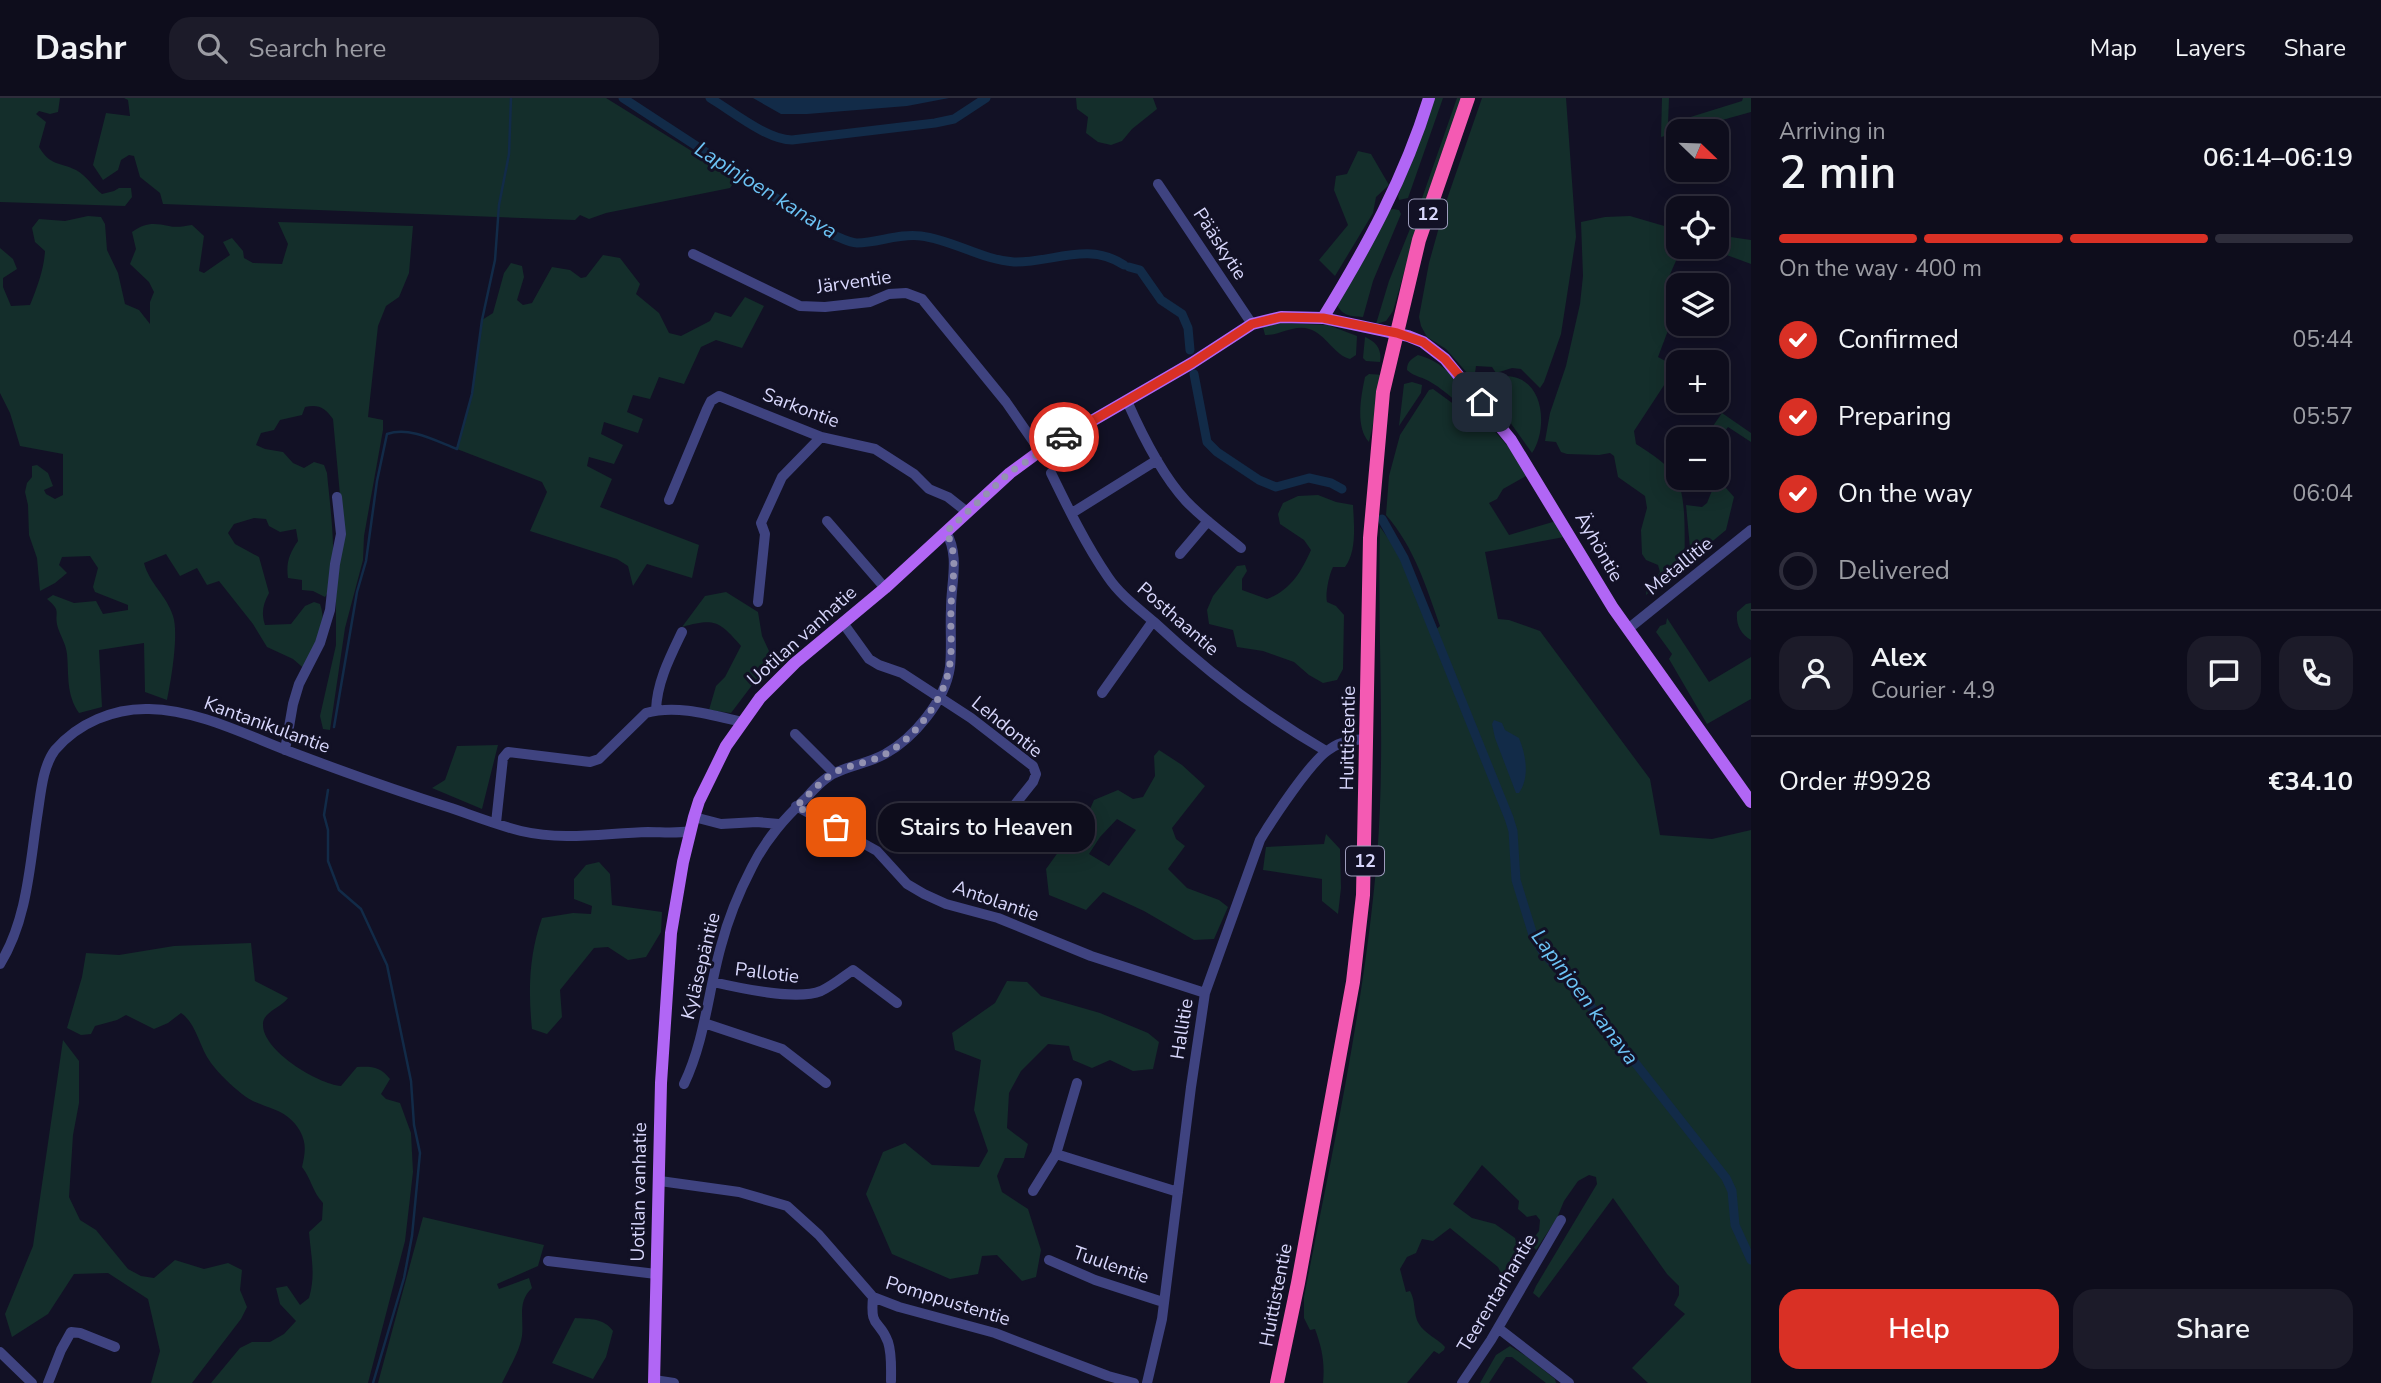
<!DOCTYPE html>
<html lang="en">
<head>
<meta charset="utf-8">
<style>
	body { margin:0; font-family:"Nunito Sans",sans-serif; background:#1c1b29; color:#f1f3f6; height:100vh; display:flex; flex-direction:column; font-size:26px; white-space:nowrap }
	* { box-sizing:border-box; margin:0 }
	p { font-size:23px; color:#9b9ca3 }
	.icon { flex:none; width:38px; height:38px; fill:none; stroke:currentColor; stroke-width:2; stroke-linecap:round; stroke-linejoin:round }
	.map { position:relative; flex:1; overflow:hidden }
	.drawer { display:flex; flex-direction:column; background:#0e0d1c; width:630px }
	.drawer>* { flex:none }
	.needle { width:46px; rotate:113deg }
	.buttons { position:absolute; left:1666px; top:21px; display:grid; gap:14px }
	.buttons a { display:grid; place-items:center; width:63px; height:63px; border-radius:14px; background:#0e0d1c; box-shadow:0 4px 18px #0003,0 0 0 2px #2e2d3b; font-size:35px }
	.pin { position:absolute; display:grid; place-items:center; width:60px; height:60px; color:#fff; margin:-30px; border-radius:14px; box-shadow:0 4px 10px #0006 }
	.courier { position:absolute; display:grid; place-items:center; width:70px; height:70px; margin:-35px; border:5px solid #d93025; border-radius:50%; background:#fff; color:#222; box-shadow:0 2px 9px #0007 }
	.bubble { position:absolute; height:49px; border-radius:21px; background:#0e0d1c; box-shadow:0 4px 18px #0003,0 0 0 2px #2e2d3b; font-size:23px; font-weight:600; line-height:49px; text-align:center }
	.overview em { font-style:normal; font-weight:600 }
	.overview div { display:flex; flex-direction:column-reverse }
	.overview { display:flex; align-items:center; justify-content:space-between; height:119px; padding:0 28px }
	h1 { font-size:46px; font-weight:600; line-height:52px }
	.bar { display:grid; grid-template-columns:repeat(4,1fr); gap:10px 7px; align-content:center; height:84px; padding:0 28px }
	.bar i { height:9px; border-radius:5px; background:#2e2d3b }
	.bar .on { background:#d93025 }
	.bar p { grid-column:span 4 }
	.line { display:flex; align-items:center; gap:18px; padding:0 28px; border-top:2px solid #2e2d3b }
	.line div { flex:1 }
	.round { display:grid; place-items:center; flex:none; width:74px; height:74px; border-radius:21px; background:#1c1b29 }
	ol { padding:0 28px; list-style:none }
	li { display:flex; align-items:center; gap:21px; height:77px }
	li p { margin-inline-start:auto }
	li .icon { padding:7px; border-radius:50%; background:#d93025; color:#fff; stroke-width:4 }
	li:last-child { color:#9b9ca3 }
	li i { width:38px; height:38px; border:4px solid #2e2d3b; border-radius:50% }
	.cta { display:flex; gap:14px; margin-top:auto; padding:14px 28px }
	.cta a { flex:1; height:80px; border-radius:21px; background:#d93025; color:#fff; font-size:28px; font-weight:600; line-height:80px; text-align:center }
	.cta a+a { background:#1c1b29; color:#f1f3f6 }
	header { display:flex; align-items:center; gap:42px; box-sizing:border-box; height:98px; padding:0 35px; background:#0e0d1c; border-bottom:2px solid #2e2d3b }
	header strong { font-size:33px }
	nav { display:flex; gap:38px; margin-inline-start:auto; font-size:24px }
	.search { width:490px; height:63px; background:#1c1b29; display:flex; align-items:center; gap:18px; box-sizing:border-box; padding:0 24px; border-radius:21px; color:#9b9ca3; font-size:26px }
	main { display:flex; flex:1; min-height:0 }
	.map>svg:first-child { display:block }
	.green { fill:#142e2b; fill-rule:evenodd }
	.water { fill:#122b48 }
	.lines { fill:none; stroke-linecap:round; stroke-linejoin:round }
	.stream { stroke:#122b48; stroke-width:2.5 }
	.canal { stroke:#122b48; stroke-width:9 }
	.minor { stroke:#3f4380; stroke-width:10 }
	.major { stroke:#b166f5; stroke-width:12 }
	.highway { stroke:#f45ab3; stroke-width:14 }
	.done { stroke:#9392b1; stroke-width:7; stroke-dasharray:0 12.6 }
	.route { stroke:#d93025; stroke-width:9 }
	.labels { text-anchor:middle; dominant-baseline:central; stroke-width:6; stroke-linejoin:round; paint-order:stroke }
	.shield { fill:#121125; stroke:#9d9cbc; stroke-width:2 }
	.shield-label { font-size:18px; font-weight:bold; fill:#d8d7fc }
	.street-label { font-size:19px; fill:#d8d7fc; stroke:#121125 }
	.water-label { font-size:21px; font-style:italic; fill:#6cc3f5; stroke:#121125 }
</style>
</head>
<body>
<header>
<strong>Dashr</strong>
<div class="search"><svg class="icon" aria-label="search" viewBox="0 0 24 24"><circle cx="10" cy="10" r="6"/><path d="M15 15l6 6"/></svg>Search here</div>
<nav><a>Map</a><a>Layers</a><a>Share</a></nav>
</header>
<main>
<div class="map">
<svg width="1751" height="1285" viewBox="0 0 1751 1285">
	<rect width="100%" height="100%" fill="#121125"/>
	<path class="green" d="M0 0H60L58 14 50 16 39 13 36 16 46 24 39 49C50 68 60 64 76 72 86 77 93 89 102 96L114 93 119 90H131L132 99 125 108 0 104Z
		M124 0H606L732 78 735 83 730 90 606 115 589 121 580 117 575 122 163 106 160 95 140 79 134 58 129 57 121 62 118 72 103 82 93 67 106 15 130 18 128 2Z
		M1076 0H1153L1157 11 1132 31 1122 43 1111 47 1098 44 1086 35 1088 19 1077 11Z
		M1434 0H1443L1408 100 1399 102 1398 98Z
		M1457 0H1465L1409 157 1393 213 1386 223 1376 226 1389 183 1420 106Z
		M1482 0H1566L1576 139 1561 236 1544 284 1540 290 1521 271 1512 270 1496 275 1492 269 1476 268 1475 275 1468 276 1446 251 1427 239 1421 228 1419 219 1429 165 1446 104Z
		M1662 0H1669L1668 26 1742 3 1743 0H1751V14L1661 39Z
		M1358 53 1371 56 1389 87 1376 99 1373 115 1335 178 1319 162 1348 127 1334 92 1336 78 1347 76Z
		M1393 111 1399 112 1401 116 1373 183 1363 219C1350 218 1343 218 1337 207L1390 112Z
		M88 118 101 119 105 126 107 152 118 175 125 206 139 212 150 226V204L154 194 149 184 130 166 136 151 132 134C146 124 154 125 169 128 176 130 185 128 192 127L204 138 199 173 204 175 230 157 223 144 232 140 243 153 244 160 253 165 282 166 288 146 278 124 413 128 409 175 399 199 386 208 378 228 368 319 383 322V332L364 438 363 462 345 530 330 632 323 631 320 618 336 547V498L341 450 340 397 333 321C325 310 319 306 305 309L302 317 280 322 274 332 261 335 256 347 265 351 283 354 293 365 304 370 314 364 324 367 327 375C329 400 341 481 325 499L313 493 302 492V482L288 480C286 465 289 456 298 443L296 431 280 434 269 428 266 421 254 420 234 426 228 435 235 446 259 459 269 495C263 506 261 515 265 527L291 526 305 508 314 504 320 506C328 528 317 554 307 573L293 561 267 549 253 526 219 483 207 487 197 470 180 478 166 456 144 465C149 485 167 498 173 518 179 535 171 583 167 602L145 594 144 545 99 552 102 609 79 615C66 596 69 578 67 556 66 546 61 539 58 530 53 514 63 514 47 501L53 497 74 505 96 503 103 516 128 512V507L95 494 93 489 98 470 90 458 62 459 59 467 67 475 55 485 40 493 37 460 29 437 28 407 25 394 27 385 32 379V368L37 367 48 375 53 388 44 392 46 396 55 401 63 397V356L20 348 10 315 0 295V150L13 161 17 171 3 180V189L11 208 30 207C37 190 44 171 45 153L35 144 32 130 39 121 65 123Z
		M1630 118 1678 132V149H1682L1668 181 1680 187 1678 206 1658 259 1678 270V279L1672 275 1634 333 1636 346C1650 355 1669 366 1677 382 1687 401 1684 441 1685 464L1646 497 1647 486 1653 484 1660 474 1658 467 1646 462 1642 456 1641 432 1647 410 1645 398 1618 379 1614 358 1610 355 1599 357 1567 356 1561 354 1556 344 1545 343 1550 315 1566 268 1580 206 1583 178 1581 124 1605 119Z
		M1717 137 1751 142V166L1705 149H1717Z
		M603 157 620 160 640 186 636 196 659 215 669 235 681 238 710 223 715 214 731 219 745 199 764 208 742 250 716 242 701 249 684 286 659 279 650 301 633 297 627 314 643 321 638 335 604 324 601 336 623 347 614 366 589 359 587 368 612 381 600 409 699 447 692 480 647 466 633 488 628 468 617 461 530 433 547 394 542 384 457 351 472 296 482 222 493 215 504 175 511 165 522 168 524 179 517 202 523 207 532 205 552 169 570 172 581 180 586 179Z
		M1281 225 1328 227 1357 238 1356 257 1350 261C1334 257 1326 236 1309 231 1294 226 1279 238 1265 237L1263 229Z
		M1365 239C1377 244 1382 252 1380 264L1366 263 1363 260Z
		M1418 257C1449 265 1463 291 1481 315 1464 314 1447 293 1432 285 1424 279 1414 279 1407 272 1407 264 1411 261 1418 257Z
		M1369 276 1384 277 1369 344C1355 329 1361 298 1365 279Z
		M1507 278C1545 280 1548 331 1532 355L1502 313 1501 279Z
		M1412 284 1422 287 1421 295 1399 328 1404 286Z
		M1433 291 1470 318 1475 326 1490 328 1513 354 1528 377 1503 391 1497 401 1489 405 1509 437 1556 423 1564 439 1485 454 1498 521 1509 522 1540 533 1650 681 1660 737 1712 741 1751 732V1285H1648L1632 1270 1685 1216 1674 1207 1679 1197V1188L1667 1176 1613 1100 1539 1200 1533 1195 1536 1188 1597 1086 1596 1079 1589 1077 1578 1083 1564 1103 1557 1120 1536 1152 1530 1145 1539 1133 1540 1122 1536 1117 1527 1119 1518 1111 1519 1103 1482 1067 1453 1106 1472 1120 1495 1126 1515 1140 1520 1160 1510 1187 1503 1189 1498 1186 1501 1175 1498 1169 1450 1130 1433 1143 1422 1141 1416 1155 1407 1159 1400 1171 1406 1194 1410 1193C1416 1203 1413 1217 1419 1226 1425 1236 1437 1240 1445 1249L1444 1252 1439 1256 1434 1253 1407 1285H1323C1325 1265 1322 1250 1315 1231L1310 1232 1304 1220V1199C1332 1055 1365 905 1377 759 1386 649 1377 539 1380 429L1396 451 1432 535 1440 528C1426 488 1414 449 1386 417L1389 378 1400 337 1429 292Z
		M1722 315 1751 335V344L1728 329 1717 343 1704 341Z
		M1715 385 1726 390 1734 399 1726 432 1691 461 1686 407 1702 409 1707 405Z
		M1318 397 1336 404 1353 407C1354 427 1357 453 1345 469H1333C1329 477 1325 496 1327 504L1336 508 1344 517 1343 571 1337 582 1323 585 1309 577 1294 564 1263 553 1237 549 1233 532 1209 526 1207 512 1213 498 1237 468 1245 467 1247 473 1242 481V492L1267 501C1291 492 1301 474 1311 452L1304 442 1280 426 1278 416 1283 405 1298 398Z
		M726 494 758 514 762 538 769 553 759 578 731 615 709 612 716 588 725 579 741 548C719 523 715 520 682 529L705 498Z
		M1751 505V542C1740 535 1736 527 1737 514L1746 506Z
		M1667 520 1709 584 1751 559V601L1707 626 1669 561 1672 556 1656 534 1660 528 1666 526Z
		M498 647 482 711 432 690 445 682 457 648Z
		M1159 652 1182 667 1205 688 1172 730 1176 741 1185 748 1168 771 1187 790 1219 802 1228 809 1214 841 1194 842 1144 813 1103 794 1086 812 1049 797 1046 771 1064 746 1084 725 1094 702 1118 692 1133 701 1143 699 1155 678 1154 658ZM1117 721 1136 732 1109 768 1089 756 1100 739Z
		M1326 736 1340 751 1341 790 1338 816 1322 803V781L1263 772 1266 749 1324 746Z
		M599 764 610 776 612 807 662 814 661 834 646 859 628 862 608 849 594 850 560 892 562 919 547 936 532 931C528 892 529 857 542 820L573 815 591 816 592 808 574 801V781L586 767Z
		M251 845 255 883 288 900C281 910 262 914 263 927 263 953 318 986 341 988L357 969C372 968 381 969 390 981L381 996 386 1001 400 1005 411 1035 413 1074 405 1143 368 1285H211L240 1250 252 1244H270L284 1236 296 1223 280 1206 276 1190 287 1188 300 1207 309 1200C316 1176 311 1159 309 1134L322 1122 323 1105C312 1093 312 1082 302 1069 305 1055 307 1046 300 1033 285 1007 261 1012 242 996 231 987 219 976 211 965 199 949 197 926 181 915L168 925 154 931 126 917 117 922 95 928 91 936 81 937 67 930 82 879 86 855 119 857 174 848Z
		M1007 883 1027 884 1041 898 1100 915 1148 935 1159 944 1153 971 1133 973 1110 962 1092 970 1073 962 1069 948 1048 946 1021 973 1009 995 1007 1030 1028 1046 1024 1060H1005L997 1078 1002 1094 1028 1111 1041 1152 1036 1179 1022 1183 997 1157 982 1158 978 1176 950 1181 892 1156 866 1096 883 1054 905 1045 932 1067 979 1069 988 1053 974 1012 981 962 955 952 952 935 995 905Z
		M63 942 79 963V1005L73 1037 69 1099 80 1122 96 1132 128 1171 141 1178 154 1180 175 1162 204 1171 228 1165 242 1172 240 1192 247 1209 241 1221 192 1285H151L160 1253 148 1201 108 1175 74 1176 48 1216 12 1239 5 1216 33 1148Z
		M423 1119 544 1147 538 1168 497 1186 499 1191 529 1180 532 1190C517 1204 524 1219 522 1238 519 1255 509 1270 502 1285H378Z
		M575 1220C590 1221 604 1220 613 1233L606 1259 593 1281 552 1265Z
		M1510 1248 1526 1258 1555 1281 1556 1285H1546L1512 1259H1506L1489 1285H1480L1496 1257Z"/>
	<path class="water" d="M753 0H949L907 8 807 16H781Z
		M1494 622 1502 625 1505 632 1519 640C1526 657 1530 679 1519 695H1516L1495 640 1492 626Z"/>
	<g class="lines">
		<path class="stream" d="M334 629 357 494 366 463 377 383 387 336C410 328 436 343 457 351L472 296 482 222 495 162 499 107 509 56 511 0
			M328 692 324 717 328 732V763L339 792 361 811 387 867 411 983 414 1027 420 1055 412 1138 404 1180 373 1285"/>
		<path class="canal" d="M623 0 831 136C839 139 849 145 857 145 878 145 899 135 921 138 953 142 982 162 1014 164 1052 165 1088 143 1124 167
			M710 0C732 13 767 42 792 42L935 25 954 21 986 0
			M1129 169 1140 172 1161 202 1182 216 1188 230 1190 252
			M1194 276 1207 344 1217 354 1259 382 1276 389 1309 380 1331 385 1342 391
			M1382 421 1404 460 1509 720 1513 733 1516 782 1533 837 1544 856 1577 891 1726 1080 1732 1093 1735 1127 1751 1162"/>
		<path class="minor" d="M1158 86 1252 226
			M693 156 800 208 825 209 870 204 889 196 906 195 922 201 1006 304 1040 353
			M1127 303C1142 337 1161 376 1186 403 1203 421 1223 435 1241 450
			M1051 375C1068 410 1086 447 1108 479 1120 497 1138 510 1154 524 1206 573 1264 617 1326 653
			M669 402 707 311 711 303 719 298 821 339 875 351 914 376 929 391 948 399 967 414
			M1072 415 1157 362
			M827 423 885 490
			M1180 456 1208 423
			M758 504 765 436 761 425 782 379 821 339
			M843 525 869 561 879 567 902 575 971 620 1033 668 1036 676 1033 684 1001 724
			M1628 531 1751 432
			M1102 595 1153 523
			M656 612C657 584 670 559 682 534
			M795 636 834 675
			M285 652 293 606 299 586 320 545 330 512 335 466 341 436 337 399
			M796 708 877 753 907 786 924 796 946 806 998 820 1091 858 1205 895
			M694 719 721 726 757 724 779 726
			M496 725 503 660 508 654 590 664 599 661 646 615C676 606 712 617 742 624
			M0 866C28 821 30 763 38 713 41 693 43 668 55 652 78 625 114 610 149 611 198 612 246 637 291 654 344 674 397 693 451 710 474 718 497 727 521 733 564 743 605 735 648 734 662 734 675 736 690 733
			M713 884C739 890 796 903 821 893 832 888 843 879 853 872L897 905
			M704 925 782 951 826 985
			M1077 985 1056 1056 1178 1094
			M684 986C705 942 708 894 721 848 728 821 739 794 752 769 766 741 784 721 807 699 815 690 824 680 835 675 851 667 869 665 885 656 914 640 945 603 950 569 952 551 950 530 951 511 951 484 960 458 946 434
			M660 1083 739 1094 787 1108 819 1137 873 1199 899 1209 995 1235 1108 1278 1134 1285
			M1033 1093 1056 1056
			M1049 1162 1095 1182 1163 1204
			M548 1163 656 1176
			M873 1199C870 1232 879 1220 888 1244 892 1256 891 1270 891 1283
			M1498 1230 1569 1285
			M0 1254 32 1285
			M654 1282 674 1285
			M48 1285 61 1252 71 1234 80 1235 115 1249
			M1147 1285 1162 1221 1191 989 1205 895 1260 742C1272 722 1312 661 1330 651 1341 643 1353 642 1366 641
			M1462 1285 1491 1242 1561 1122"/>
		<path class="major" d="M1323 220C1366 150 1405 79 1429 0
			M654 1285 661 985 671 835 683 764 694 719 699 703 726 648 760 600 795 565 885 490 1010 375 1040 353 1192 265 1252 226 1281 219 1323 220 1408 238 1423 244 1445 261 1511 342 1613 510 1751 704"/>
		<path class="highway" d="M1277 1285 1298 1185 1353 884 1363 797 1370 440 1383 294 1419 142 1468 0"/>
	</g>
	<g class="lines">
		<path class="done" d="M836 729 796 708C808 698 819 685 832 676 847 667 867 665 882 658 913 642 943 604 949 571 953 552 950 531 951 512 951 485 960 458 946 434L1010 374 1064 339"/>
		<path class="route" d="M1064 339 1192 265 1252 226 1281 219 1323 220 1397 235 1423 244 1445 261 1482 304"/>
	</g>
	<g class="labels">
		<g class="shield">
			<rect x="1409" y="101.5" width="38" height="29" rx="5"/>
			<rect x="1346" y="748.5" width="38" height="29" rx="5"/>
		</g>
		<g class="shield-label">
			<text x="1428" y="116">12</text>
			<text x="1365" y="763">12</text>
		</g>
		<g class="street-label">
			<text transform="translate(1220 146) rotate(57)">Pääskytie</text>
			<text transform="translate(854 184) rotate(-8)">Järventie</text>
			<text transform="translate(801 310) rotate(21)">Sarkontie</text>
			<text transform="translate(1599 449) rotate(60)">Äyhöntie</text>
			<text transform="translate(1679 468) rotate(-39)">Metallitie</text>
			<text transform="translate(1178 521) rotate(41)">Posthaantie</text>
			<text transform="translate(802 538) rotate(-42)">Uotilan vanhatie</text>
			<text transform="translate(267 627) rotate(20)">Kantanikulantie</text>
			<text transform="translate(1007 629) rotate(39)">Lehdontie</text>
			<text transform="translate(1348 640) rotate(-89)">Huittistentie</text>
			<text transform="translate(996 803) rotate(19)">Antolantie</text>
			<text transform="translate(701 868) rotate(-76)">Kyläsepäntie</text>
			<text transform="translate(767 875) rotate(7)">Pallotie</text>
			<text transform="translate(1182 931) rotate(-81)">Hallitie</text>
			<text transform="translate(639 1094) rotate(-89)">Uotilan vanhatie</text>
			<text transform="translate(1111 1167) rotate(19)">Tuulentie</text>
			<text transform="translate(1497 1195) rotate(-59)">Teerentarhantie</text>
			<text transform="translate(1276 1197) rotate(-79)">Huittistentie</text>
			<text transform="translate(948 1203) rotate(17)">Pomppustentie</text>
		</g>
		<g class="water-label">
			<text transform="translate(766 92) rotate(32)">Lapinjoen kanava</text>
			<text transform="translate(1585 899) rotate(53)">Lapinjoen kanava</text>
		</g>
	</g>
</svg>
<div class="buttons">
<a><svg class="needle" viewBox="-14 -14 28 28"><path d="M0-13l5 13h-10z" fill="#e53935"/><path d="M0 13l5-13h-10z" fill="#9b9ca3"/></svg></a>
<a><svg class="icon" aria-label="locate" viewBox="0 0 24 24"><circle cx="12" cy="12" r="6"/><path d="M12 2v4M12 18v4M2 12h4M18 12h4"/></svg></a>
<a><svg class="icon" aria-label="layers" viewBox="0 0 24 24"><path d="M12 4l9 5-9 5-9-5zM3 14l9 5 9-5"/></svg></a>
<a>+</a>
<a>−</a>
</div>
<div class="pin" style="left:836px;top:729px;background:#ea580c"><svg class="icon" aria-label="bag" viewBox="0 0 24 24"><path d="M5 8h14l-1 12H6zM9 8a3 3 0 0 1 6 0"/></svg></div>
<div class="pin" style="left:1482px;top:304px;background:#1f2937"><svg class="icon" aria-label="home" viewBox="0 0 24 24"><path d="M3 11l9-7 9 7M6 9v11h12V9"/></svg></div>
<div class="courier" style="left:1064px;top:339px"><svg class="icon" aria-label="car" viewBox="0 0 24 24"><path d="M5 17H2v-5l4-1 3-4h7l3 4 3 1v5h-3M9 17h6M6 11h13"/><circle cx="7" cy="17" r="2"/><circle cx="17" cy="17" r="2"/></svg></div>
<div class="bubble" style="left:878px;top:705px;width:217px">Stairs to Heaven</div>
</div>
<section class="drawer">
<div class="overview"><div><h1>2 min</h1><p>Arriving in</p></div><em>06:14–06:19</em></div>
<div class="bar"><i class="on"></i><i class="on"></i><i class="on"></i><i></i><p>On the way · 400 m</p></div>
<ol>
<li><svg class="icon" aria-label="check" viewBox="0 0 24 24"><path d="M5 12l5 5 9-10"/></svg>Confirmed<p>05:44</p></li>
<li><svg class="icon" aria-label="check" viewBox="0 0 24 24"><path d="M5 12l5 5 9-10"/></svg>Preparing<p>05:57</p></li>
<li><svg class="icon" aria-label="check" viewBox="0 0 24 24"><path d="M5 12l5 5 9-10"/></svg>On the way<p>06:04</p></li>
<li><i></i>Delivered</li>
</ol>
<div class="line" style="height:126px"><a class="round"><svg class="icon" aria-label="person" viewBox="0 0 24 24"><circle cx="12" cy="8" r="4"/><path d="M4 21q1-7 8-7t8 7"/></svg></a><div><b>Alex</b><p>Courier · 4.9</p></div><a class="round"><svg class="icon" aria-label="chat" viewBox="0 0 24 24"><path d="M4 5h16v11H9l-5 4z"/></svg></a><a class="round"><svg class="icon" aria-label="phone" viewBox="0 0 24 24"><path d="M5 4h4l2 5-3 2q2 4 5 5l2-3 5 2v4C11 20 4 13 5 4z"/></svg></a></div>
<div class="line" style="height:91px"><div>Order #9928</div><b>€34.10</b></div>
<div class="cta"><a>Help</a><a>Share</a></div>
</section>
</main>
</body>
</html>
